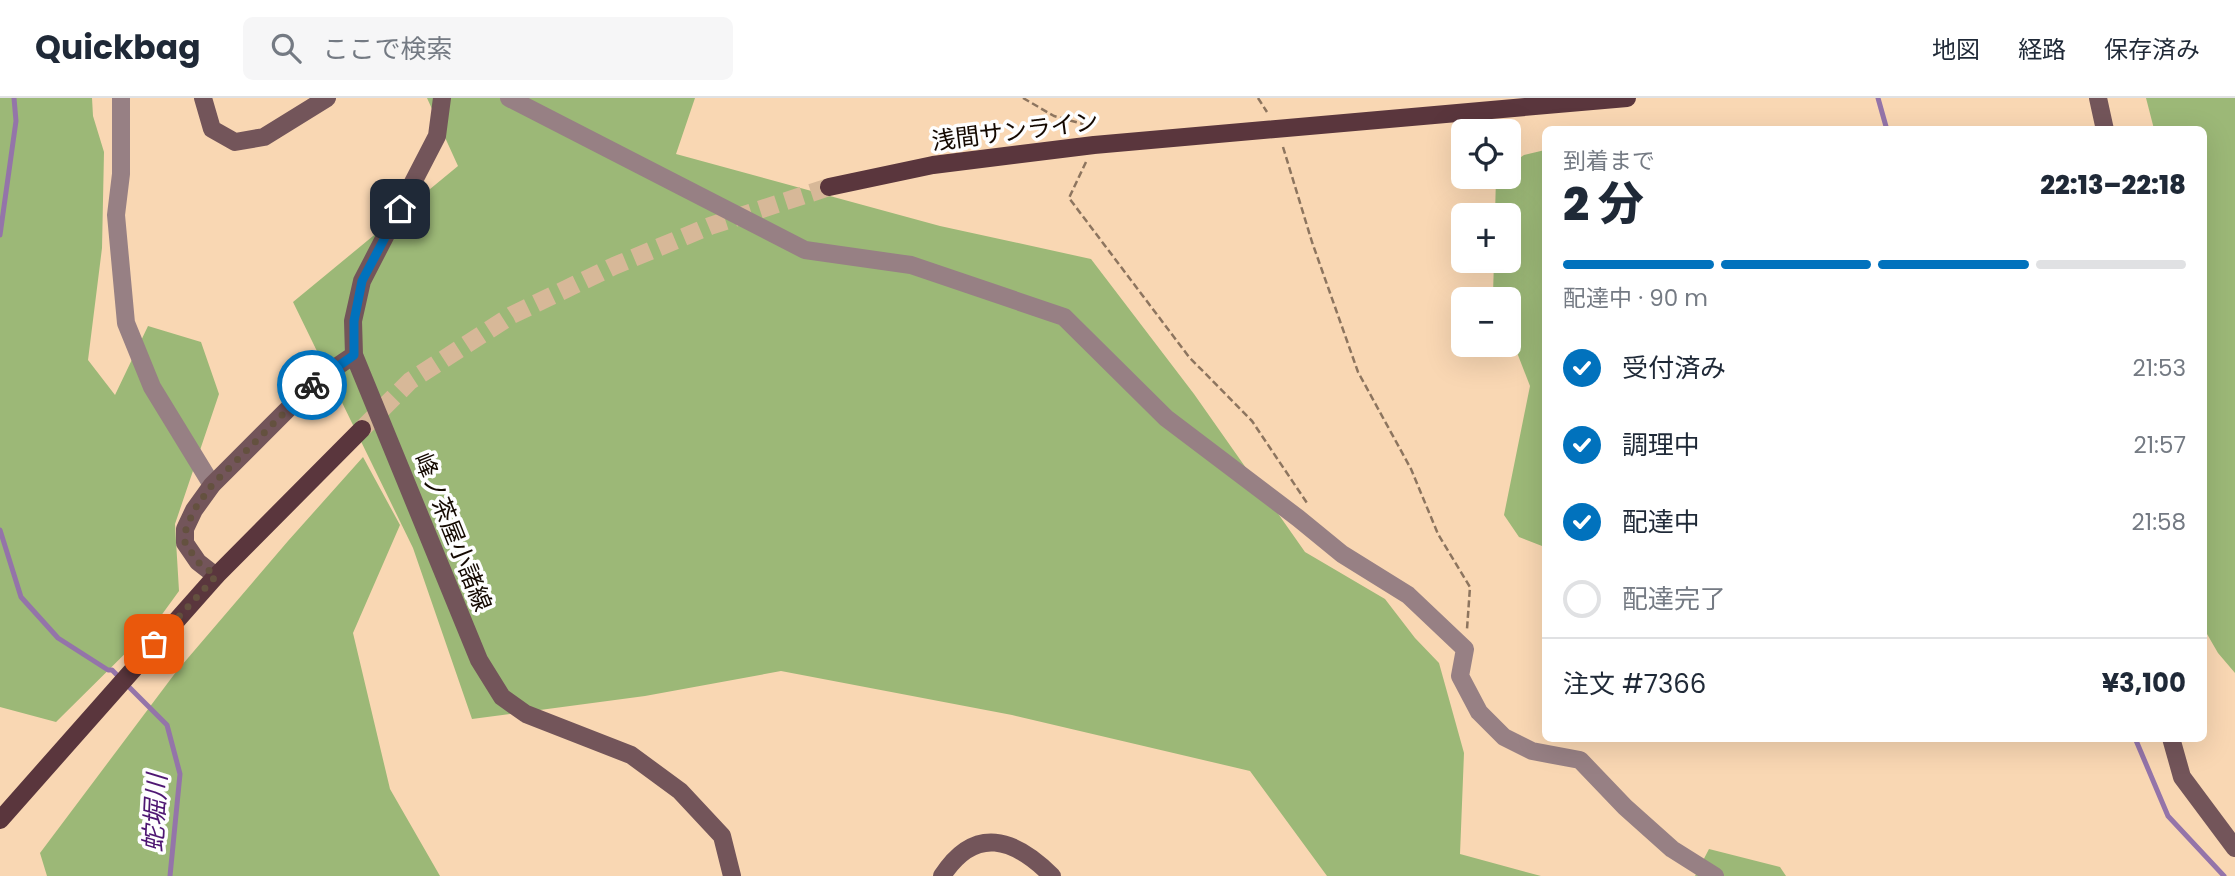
<!DOCTYPE html>
<html lang="ja">
<head>
<meta charset="utf-8">
<style>
	body { margin:0; font-family:Poppins,"Noto Sans JP",sans-serif; background:#f6f6f7; color:#1f2937; height:100vh; display:flex; flex-direction:column; font-size:26px; white-space:nowrap }
	* { box-sizing:border-box; margin:0 }
	p { font-size:23px; color:#747a83 }
	.icon { flex:none; width:38px; height:38px; fill:none; stroke:currentColor; stroke-width:2; stroke-linecap:round; stroke-linejoin:round }
	.map { position:relative; flex:1; overflow:hidden }
	.sheet { position:absolute; left:1542px; top:28px; width:665px; height:616px; display:flex; flex-direction:column; background:#fff; border-radius:10px; box-shadow:0 7px 28px #0002 }
	.sheet>* { flex:none }
	.fabs { position:absolute; left:1451px; top:21px; display:grid; gap:14px }
	.fabs a { display:grid; place-items:center; width:70px; height:70px; border-radius:10px; background:#fff; box-shadow:0 7px 28px #0002; font-size:35px }
	.pin { position:absolute; display:grid; place-items:center; width:60px; height:60px; color:#fff; margin:-30px; border-radius:14px; box-shadow:0 4px 10px #0006 }
	.courier { position:absolute; display:grid; place-items:center; width:70px; height:70px; margin:-35px; border:5px solid #0172bd; border-radius:50%; background:#fff; color:#222; box-shadow:0 2px 9px #0007 }
	.headline em { font-style:normal; font-weight:800 }
	.headline div { display:flex; flex-direction:column-reverse }
	.headline { display:flex; align-items:center; justify-content:space-between; height:119px; padding:0 21px }
	h1 { font-size:46px; font-weight:800; line-height:52px }
	.bar { display:grid; grid-template-columns:repeat(4,1fr); gap:10px 7px; align-content:center; height:84px; padding:0 21px }
	.bar i { height:9px; border-radius:5px; background:#e0e1e3 }
	.bar .on { background:#0172bd }
	.bar p { grid-column:span 4 }
	.line { display:flex; align-items:center; gap:18px; padding:0 21px; border-top:2px solid #e0e1e3 }
	.line div { flex:1 }
	ol { padding:0 21px; list-style:none }
	li { display:flex; align-items:center; gap:21px; height:77px }
	li p { margin-inline-start:auto }
	li .icon { padding:7px; border-radius:50%; background:#0172bd; color:#fff; stroke-width:4 }
	li:last-child { color:#747a83 }
	li i { width:38px; height:38px; border:4px solid #e0e1e3; border-radius:50% }
	header { display:flex; align-items:center; gap:42px; box-sizing:border-box; height:98px; padding:0 35px; background:#fff; border-bottom:2px solid #e0e1e3 }
	header strong { font-size:33px }
	nav { display:flex; gap:38px; margin-inline-start:auto; font-size:24px }
	.search { width:490px; height:63px; background:#f6f6f7; display:flex; align-items:center; gap:18px; box-sizing:border-box; padding:0 24px; border-radius:10px; color:#747a83; font-size:26px }
	.map>svg:first-child { display:block }
	.green { fill:#9cb877 }
	.lines { fill:none; stroke-linecap:round; stroke-linejoin:round }
	.stream { stroke:#9474a9; stroke-width:5 }
	.primary-tunnel { stroke:#d7b898; stroke-width:18; stroke-dasharray:18 9; stroke-linecap:butt }
	.path { stroke:#8d755f; stroke-width:2.5; stroke-dasharray:7 3.5; stroke-linecap:butt }
	.street { stroke:#978084; stroke-width:18 }
	.secondary { stroke:#73555a; stroke-width:18 }
	.primary { stroke:#5a363d; stroke-width:18 }
	.done { stroke:#64513f; stroke-width:7; stroke-dasharray:0 12.6 }
	.route { stroke:#0172bd; stroke-width:9 }
	.labels { text-anchor:middle; dominant-baseline:central; stroke-width:7; stroke-linejoin:round; paint-order:stroke }
	.street-label { font-size:24px; fill:#140901; stroke:#fefefe }
	.water-label { font-size:26px; font-style:italic; fill:#4e1672; stroke:#fefefe }
</style>
</head>
<body>
<header>
<strong>Quickbag</strong>
<div class="search"><svg class="icon" aria-label="search" viewBox="0 0 24 24"><circle cx="10" cy="10" r="6"/><path d="M15 15l6 6"/></svg>ここで検索</div>
<nav><a>地図</a><a>経路</a><a>保存済み</a></nav>
</header>
<div class="map">
<svg width="2235" height="778" viewBox="0 0 2235 778">
	<rect width="100%" height="100%" fill="#f9d7b3"/>
	<path class="green" d="M0 0H92L93 18 104 54 102 150 88 262 115 297 148 228 201 244 219 296 175 426 179 493 155 526 56 624 0 609Z
		M427 0H695L676 56 940 128 1091 161 1194 296 1305 454 1385 501 1415 540 1439 565 1464 655 1460 756 1541 778H1327L1250 673 1012 617 781 573 645 598 472 621 413 450 293 204 458 68Z
		M2146 0H2235V575L2218 555 2207 536 2203 456V32L2154 31Z
		M1545 52V446L1542 448 1519 439 1504 417 1530 288 1509 234 1508 201H1495L1493 196 1494 163H1508V117H1495L1496 79H1508L1509 67 1524 57Z
		M363 359 400 427 353 535 390 691 440 778H47L40 755 176 574 288 443Z
		M1709 751 1780 769 1786 778H1695Z"/>
	<g class="lines">
		<path class="stream" d="M1878 0 1887 32
			M0 137 16 23 14 0
			M0 432 21 499 58 540 108 572H112L167 627 180 676 170 778
			M2135 640 2168 718 2224 778"/>
		<path class="primary-tunnel" d="M362 331 410 283 512 217 614 168 710 128 829 89"/>
		<path class="path" d="M1023 0 1054 18 1083 26 1085 30
			M1258 0 1267 14
			M1283 49 1312 144 1358 274 1411 371 1438 436 1470 489 1467 531
			M1086 64 1069 100 1189 259 1252 323 1307 405"/>
		<path class="street" d="M121 0V76L116 117 126 225 152 289 212 387
			M509 0 805 152 911 167 1064 219 1166 320 1298 420 1342 456 1408 497 1465 551 1460 578 1479 614 1504 639 1532 653 1580 662 1625 709 1672 751 1715 778"/>
		<path class="secondary" d="M203 0 212 31 235 44 264 39 327 0
			M442 0 437 38 362 183 353 223 354 257 479 562 502 599 526 616 631 657 680 693 722 738 732 778
			M2098 0 2105 32
			M216 478 198 464 185 445V431L194 412 212 387 317 282 354 257
			M2171 640 2182 679 2235 750
			M942 778C975 727 1014 740 1052 778"/>
		<path class="primary" d="M829 89 933 67 1094 47 1627 0
			M0 722 216 478 362 331"/>
	</g>
	<g class="lines">
		<path class="done" d="M154 546 216 478 198 464 185 445 186 431 194 412 212 387 312 287"/>
		<path class="route" d="M312 287 354 257V223L362 183 400 111"/>
	</g>
	<g class="labels">
		<g class="street-label">
			<text transform="translate(1015 33) rotate(-7)">浅間サンライン</text>
			<text transform="translate(453 434) rotate(68)">峰ノ茶屋小諸線</text>
		</g>
		<g class="water-label">
			<text transform="translate(155 715) rotate(-87)">蛇堀川</text>
		</g>
	</g>
</svg>
<div class="fabs">
<a><svg class="icon" aria-label="locate" viewBox="0 0 24 24"><circle cx="12" cy="12" r="6"/><path d="M12 2v4M12 18v4M2 12h4M18 12h4"/></svg></a>
<a>+</a>
<a>−</a>
</div>
<div class="pin" style="left:154px;top:546px;background:#ea580c"><svg class="icon" aria-label="bag" viewBox="0 0 24 24"><path d="M5 8h14l-1 12H6zM9 8a3 3 0 0 1 6 0"/></svg></div>
<div class="pin" style="left:400px;top:111px;background:#1f2937"><svg class="icon" aria-label="home" viewBox="0 0 24 24"><path d="M3 11l9-7 9 7M6 9v11h12V9"/></svg></div>
<div class="courier" style="left:312px;top:287px"><svg class="icon" aria-label="bike" viewBox="0 0 24 24"><circle cx="6" cy="16" r="4"/><circle cx="18" cy="16" r="4"/><path d="M6 16l4-8h5l3 8M10 8l3 8H6M13 5h3"/></svg></div>
<section class="sheet">
<div class="headline"><div><h1>2 分</h1><p>到着まで</p></div><em>22:13–22:18</em></div>
<div class="bar"><i class="on"></i><i class="on"></i><i class="on"></i><i></i><p>配達中 · 90 m</p></div>
<ol>
<li><svg class="icon" aria-label="check" viewBox="0 0 24 24"><path d="M5 12l5 5 9-10"/></svg>受付済み<p>21:53</p></li>
<li><svg class="icon" aria-label="check" viewBox="0 0 24 24"><path d="M5 12l5 5 9-10"/></svg>調理中<p>21:57</p></li>
<li><svg class="icon" aria-label="check" viewBox="0 0 24 24"><path d="M5 12l5 5 9-10"/></svg>配達中<p>21:58</p></li>
<li><i></i>配達完了</li>
</ol>
<div class="line" style="height:91px"><div>注文 #7366</div><b>¥3,100</b></div>
</section>
</div>
</body>
</html>
